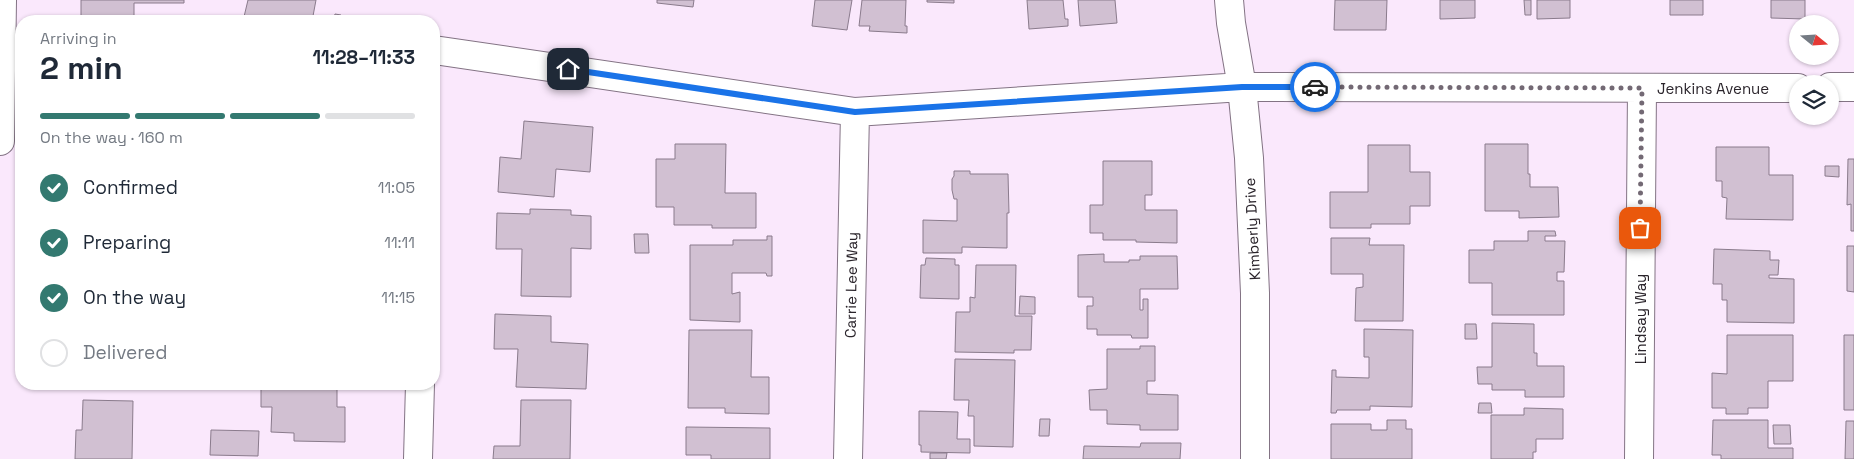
<!DOCTYPE html>
<html lang="en">
<head>
<meta charset="utf-8">
<style>
	body { margin:0; font-family:"Space Grotesk",sans-serif; background:#f6f6f7; color:#1f2937; height:100vh; display:flex; flex-direction:column; font-size:19px; white-space:nowrap }
	* { box-sizing:border-box; margin:0 }
	p { font-size:16px; color:#747a83 }
	.icon { flex:none; width:28px; height:28px; fill:none; stroke:currentColor; stroke-width:2; stroke-linecap:round; stroke-linejoin:round }
	.map { position:relative; flex:1; overflow:hidden }
	.drawer { position:absolute; left:15px; top:15px; width:425px; height:375px; display:flex; flex-direction:column; background:#fff; border-radius:20px; box-shadow:0 1px 4px #0004 }
	.drawer>* { flex:none }
	.needle { width:32px; rotate:108deg }
	.buttons { position:absolute; left:1789px; top:15px; display:grid; gap:10px }
	.buttons a { display:grid; place-items:center; width:50px; height:50px; border-radius:50%; background:#fff; box-shadow:0 1px 4px #0004; font-size:25px }
	.pin { position:absolute; display:grid; place-items:center; width:42px; height:42px; color:#fff; margin:-21px; border-radius:10px; box-shadow:0 2px 8px #0006 }
	.courier { position:absolute; display:grid; place-items:center; width:50px; height:50px; margin:-25px; border:4px solid #1a73e8; border-radius:50%; background:#fff; color:#222; box-shadow:0 1px 6px #0007 }
	.head em { font-style:normal; font-weight:700 }
	.head div { display:flex; flex-direction:column-reverse }
	.head { display:flex; align-items:center; justify-content:space-between; height:85px; padding:0 25px }
	h1 { font-size:32px; font-weight:700; line-height:38px }
	.bar { display:grid; grid-template-columns:repeat(4,1fr); gap:8px 5px; align-content:center; height:60px; padding:0 25px }
	.bar i { height:6px; border-radius:4px; background:#e0e1e3 }
	.bar .on { background:#337970 }
	.bar p { grid-column:span 4 }
	ol { padding:0 25px; list-style:none }
	li { display:flex; align-items:center; gap:15px; height:55px }
	li p { margin-inline-start:auto }
	li .icon { padding:5px; border-radius:50%; background:#337970; color:#fff; stroke-width:4 }
	li:last-child { color:#747a83 }
	li i { width:28px; height:28px; border:2px solid #e0e1e3; border-radius:50% }
	.map>svg:first-child { display:block }
	.building { fill:#d1c0d2; stroke:#8a7b8c }
	.lines { fill:none; stroke-linecap:round; stroke-linejoin:round }
	.minor-casing { stroke:#837384; stroke-width:30 }
	.minor { stroke:#fff; stroke-width:28 }
	.done { stroke:#736974; stroke-width:5; stroke-dasharray:0 9 }
	.route { stroke:#1a73e8; stroke-width:6 }
	.labels { text-anchor:middle; dominant-baseline:central; stroke-width:5; stroke-linejoin:round; paint-order:stroke }
	.street-label { font-size:15px; fill:#2a242b; stroke:#fff }
</style>
</head>
<body>
<div class="map">
<svg width="1854" height="459" viewBox="0 0 1854 459">
	<rect width="100%" height="100%" fill="#fae8fc"/>
	<path class="building" d="M81 0H184V3H134V21H81Z
		M248 0H316L313 16 333 21 335 14 341 15 340 21H243Z
		M657 0H694L693 7 657 3Z
		M815 0H852L847 30 812 26Z
		M862 0H906L905 26H907V33L869 31 870 26H859Z
		M927 0H954V3L927 2Z
		M1027 0H1063L1065 19H1068V26L1029 29Z
		M1078 0H1115L1117 23 1080 26Z
		M1335 0H1387L1386 30H1334Z
		M1440 0H1475V18L1440 19Z
		M1524 0H1531V15H1525Z
		M1537 0H1570V18L1537 19Z
		M1670 0H1703V15H1670Z
		M1771 0H1805V19L1771 18Z
		M524 121 593 127 590 172 556 169 554 197 498 192 500 157 521 159Z
		M675 144H726L725 193H756V228H712V225H674V207H656V159H675Z
		M1485 144H1528V174H1530V187H1558L1559 217 1519 218V211H1485Z
		M1368 145H1410V172H1430V206H1410V224H1371V228H1330V192H1368Z
		M1716 147H1769V175H1793V220L1726 219 1727 198 1722 197V181H1716Z
		M1848 159H1854V231H1851V204L1847 205Z
		M1103 161H1152V195H1145V210H1177V243L1136 242V240H1103V233H1090V205H1103Z
		M1825 166H1839V177L1825 176Z
		M954 171H970V174H1008L1009 213H1007V248L962 247V253H923V220L957 221V199H954L952 190V179L954 176Z
		M530 209 571 210V215L591 216V249L571 248V297L521 296 522 249H496L497 213 530 214Z
		M1528 231H1555L1556 236H1545V241H1565L1564 272H1557V281H1564V315H1492V283H1469V250H1494V241H1528Z
		M634 234H648L649 253H635Z
		M767 236H772V276H767L766 273H732V294L740 292V322L690 320V245H733V240H767Z
		M1331 238H1370L1369 245H1404L1403 321H1355L1356 288 1363 287V274H1331Z
		M1847 246H1854V292L1847 291Z
		M1714 249 1770 251V260H1779L1778 275H1769V278L1794 279V323L1727 322V300H1722V284H1713Z
		M1104 254V262H1129V260H1140V256H1177L1178 289H1140V310H1143V299H1148V338H1132L1131 335H1097V329H1087V306H1093V297H1078V255Z
		M926 258 955 259V265H959V299L920 298 921 265H925Z
		M976 265H1016L1015 316H1032L1031 350H1014V353L955 352 956 312H970V297L975 298Z
		M1020 296 1035 297V314H1019Z
		M495 314 551 316V342L588 344 586 389 516 387 518 349H494Z
		M1492 323 1534 324V353H1537V366H1564V397H1525V390H1492V384H1478L1477 367H1492Z
		M1465 324H1476L1477 339H1465Z
		M1364 329 1413 330 1412 407 1370 406V410H1337L1336 413H1331L1332 370H1336V377L1369 378V357H1364Z
		M689 330H752L751 377H769V414L725 413V408H688Z
		M1727 335H1793V381H1768V408H1748V414H1726V408H1712V373L1727 374Z
		M1844 335H1854V410H1844Z
		M1140 346H1155V381H1147V394L1178 395V430H1140V425L1107 424V410H1090L1089 390 1107 389V349H1140Z
		M955 359 1015 360 1013 447 974 446V416H968L969 400H954Z
		M261 384H337V407H345V442L294 441V433L271 432 272 407H261Z
		M83 400 133 401 132 459H75L76 430H82Z
		M521 400H571L570 459H493L494 446H520Z
		M1479 403H1491L1492 413H1478Z
		M1524 408 1563 409V439H1536V452H1533V459H1491V415H1524Z
		M919 411 958 412 957 439H970V453L921 452V445H919Z
		M1040 419H1050L1049 436H1039Z
		M1387 420H1406V429H1412V459H1331V424H1371V430H1387Z
		M1713 420H1768V448H1793V459H1721V455H1712Z
		M1846 421H1854V459H1845Z
		M1773 425H1790L1791 444H1774Z
		M686 427 770 428V459H711V455H686Z
		M211 430 259 431 258 456 210 455Z
		M1141 443H1181L1180 459H1083L1084 446 1140 447Z
		M930 453H947L946 459H930Z"/>
	<g class="lines">
		<g class="minor-casing">
			<path id="minor" d="M1229 0 1231 23 1242 87 1249 158 1255 293V459
				M434 50 855 112 1242 87 1798 88
				M1830 87H1854
				M0 141 2 0
				M418 459 420 384
				M848 459 855 112
				M1639 459 1642 88"/>
		</g>
		<use href="#minor" class="minor"/>
	</g>
	<g class="lines">
		<path class="done" d="M1315 87 1642 88 1640 228"/>
		<path class="route" d="M568 69 855 112 1242 87H1315"/>
	</g>
	<g class="labels">
		<g class="street-label">
			<text x="1713" y="88">Jenkins Avenue</text>
			<text transform="translate(1252 229) rotate(-93)">Kimberly Drive</text>
			<text transform="translate(851 285) rotate(-89)">Carrie Lee Way</text>
			<text transform="translate(1640 319) rotate(-90)">Lindsay Way</text>
		</g>
	</g>
</svg>
<div class="buttons">
<a><svg class="needle" viewBox="-14 -14 28 28"><path d="M0-13l5 13h-10z" fill="#e53935"/><path d="M0 13l5-13h-10z" fill="#747a83"/></svg></a>
<a><svg class="icon" aria-label="layers" viewBox="0 0 24 24"><path d="M12 4l9 5-9 5-9-5zM3 14l9 5 9-5"/></svg></a>
</div>
<div class="pin" style="left:1640px;top:228px;background:#ea580c"><svg class="icon" aria-label="bag" viewBox="0 0 24 24"><path d="M5 8h14l-1 12H6zM9 8a3 3 0 0 1 6 0"/></svg></div>
<div class="pin" style="left:568px;top:69px;background:#1f2937"><svg class="icon" aria-label="home" viewBox="0 0 24 24"><path d="M3 11l9-7 9 7M6 9v11h12V9"/></svg></div>
<div class="courier" style="left:1315px;top:87px"><svg class="icon" aria-label="car" viewBox="0 0 24 24"><path d="M5 17H2v-5l4-1 3-4h7l3 4 3 1v5h-3M9 17h6M6 11h13"/><circle cx="7" cy="17" r="2"/><circle cx="17" cy="17" r="2"/></svg></div>
<section class="drawer">
<div class="head"><div><h1>2 min</h1><p>Arriving in</p></div><em>11:28–11:33</em></div>
<div class="bar"><i class="on"></i><i class="on"></i><i class="on"></i><i></i><p>On the way · 160 m</p></div>
<ol>
<li><svg class="icon" aria-label="check" viewBox="0 0 24 24"><path d="M5 12l5 5 9-10"/></svg>Confirmed<p>11:05</p></li>
<li><svg class="icon" aria-label="check" viewBox="0 0 24 24"><path d="M5 12l5 5 9-10"/></svg>Preparing<p>11:11</p></li>
<li><svg class="icon" aria-label="check" viewBox="0 0 24 24"><path d="M5 12l5 5 9-10"/></svg>On the way<p>11:15</p></li>
<li><i></i>Delivered</li>
</ol>
</section>
</div>
</body>
</html>
